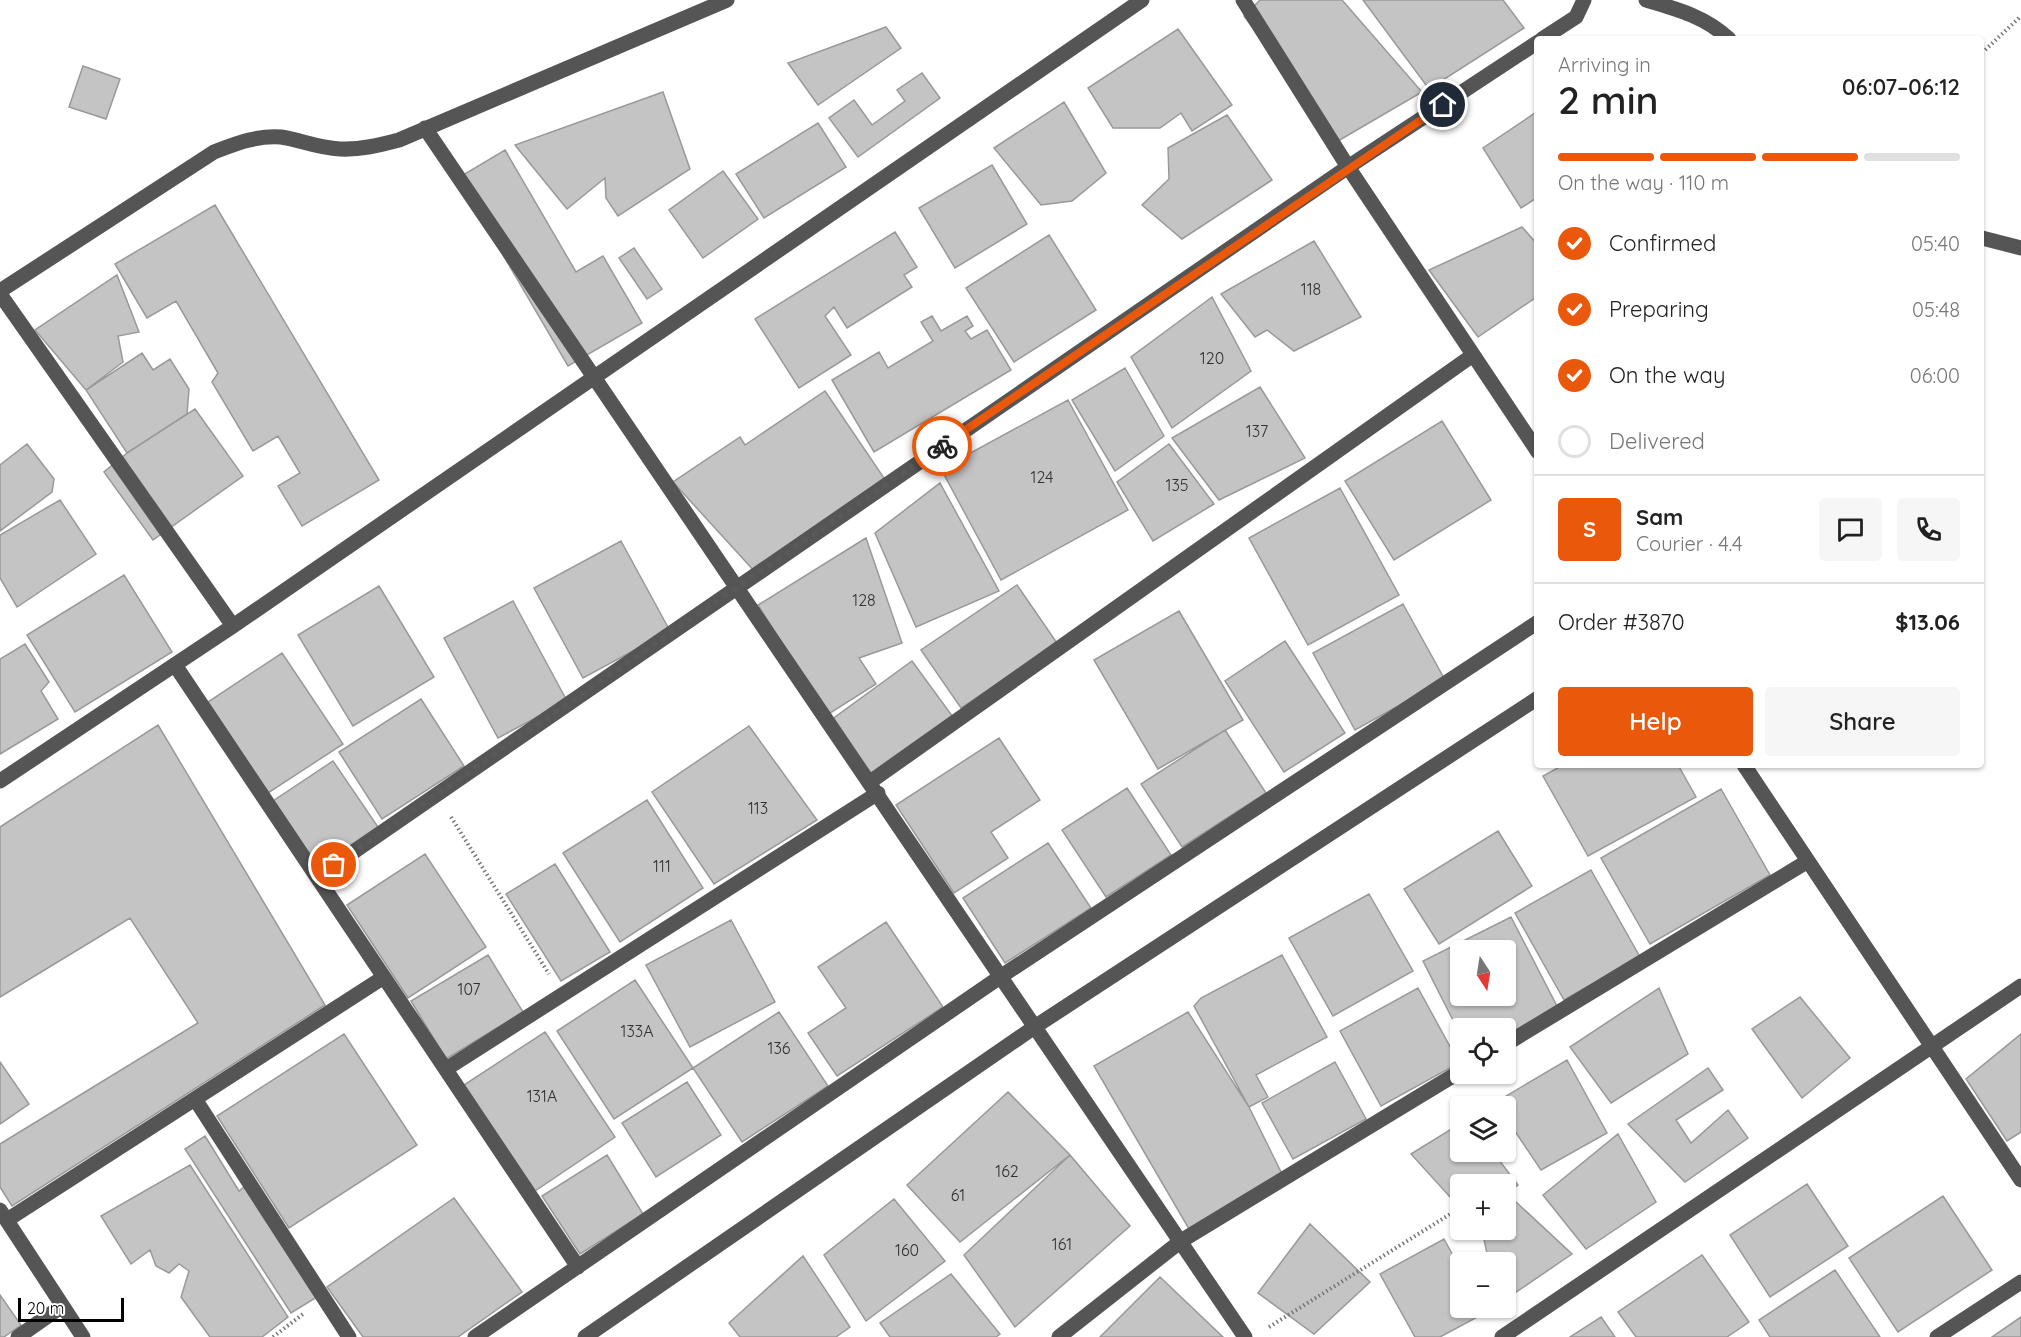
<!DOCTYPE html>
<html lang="en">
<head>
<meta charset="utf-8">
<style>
	body { margin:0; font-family:Quicksand,sans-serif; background:#f6f6f6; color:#222; height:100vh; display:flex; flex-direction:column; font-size:22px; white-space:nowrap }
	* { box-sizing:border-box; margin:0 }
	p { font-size:20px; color:#767676 }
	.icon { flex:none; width:33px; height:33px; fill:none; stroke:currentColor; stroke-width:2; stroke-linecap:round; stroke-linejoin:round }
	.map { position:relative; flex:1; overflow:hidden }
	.sheet { position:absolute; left:1534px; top:36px; width:450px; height:732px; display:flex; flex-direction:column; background:#fff; border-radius:6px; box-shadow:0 2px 4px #0004 }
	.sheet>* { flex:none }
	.needle { width:39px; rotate:168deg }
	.tools { position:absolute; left:1450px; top:940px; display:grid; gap:12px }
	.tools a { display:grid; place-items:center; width:66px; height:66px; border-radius:6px; background:#fff; box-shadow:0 2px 4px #0004; font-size:30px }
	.scale { position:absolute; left:18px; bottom:15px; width:106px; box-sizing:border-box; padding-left:6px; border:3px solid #000; border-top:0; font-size:16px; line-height:21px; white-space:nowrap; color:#000; -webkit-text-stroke:4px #fff; paint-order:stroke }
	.pin { position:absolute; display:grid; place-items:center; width:51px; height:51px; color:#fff; margin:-26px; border:3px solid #fff; border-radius:50%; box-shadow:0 2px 6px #0007 }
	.courier { position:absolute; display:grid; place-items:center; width:60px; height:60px; margin:-30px; border:4px solid #ea580c; border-radius:50%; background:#fff; color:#222; box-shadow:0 2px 8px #0007 }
	.summary em { font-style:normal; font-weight:600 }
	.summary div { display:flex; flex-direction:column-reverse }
	.summary { display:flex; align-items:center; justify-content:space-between; height:102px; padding:0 24px }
	h1 { font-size:39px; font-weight:600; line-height:45px }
	.bar { display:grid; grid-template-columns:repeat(4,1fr); gap:9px 6px; align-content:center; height:72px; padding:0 24px }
	.bar i { height:8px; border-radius:4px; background:#e0e0e0 }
	.bar .current { background:#ea580c }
	.bar p { grid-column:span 4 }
	.line { display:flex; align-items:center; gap:15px; padding:0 24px; border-top:2px solid #e0e0e0 }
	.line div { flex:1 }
	.round { display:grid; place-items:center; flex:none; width:63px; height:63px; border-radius:6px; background:#f6f6f6 }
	ol { padding:0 24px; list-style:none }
	li { display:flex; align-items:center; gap:18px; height:66px }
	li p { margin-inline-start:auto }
	li .icon { padding:6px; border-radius:50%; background:#ea580c; color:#fff; stroke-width:4 }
	li:last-child { color:#767676 }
	li i { width:33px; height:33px; border:3px solid #e0e0e0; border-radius:50% }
	.action { display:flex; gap:12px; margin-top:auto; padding:12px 24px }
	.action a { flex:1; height:69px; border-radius:6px; background:#ea580c; color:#fff; font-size:24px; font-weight:600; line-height:69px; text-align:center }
	.action a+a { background:#f6f6f6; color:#222 }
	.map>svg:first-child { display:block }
	.building { fill:#c4c4c4; stroke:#999; stroke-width:1.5; fill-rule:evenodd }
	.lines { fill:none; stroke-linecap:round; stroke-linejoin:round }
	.path { stroke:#777; stroke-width:4; stroke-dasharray:1.5 3; stroke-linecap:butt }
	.minor { stroke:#555; stroke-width:15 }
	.done { stroke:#595959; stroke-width:6; stroke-dasharray:0 10.8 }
	.route { stroke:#ea580c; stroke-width:8 }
	.labels { text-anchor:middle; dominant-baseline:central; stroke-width:5; stroke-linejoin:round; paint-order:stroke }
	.number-label { font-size:16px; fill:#313131 }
</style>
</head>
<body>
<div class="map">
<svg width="2021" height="1337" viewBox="0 0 2021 1337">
	<rect width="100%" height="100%" fill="#fff"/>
	<path class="building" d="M1260 0H1342L1422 92 1338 141 1244 16Z
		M1363 0H1503L1524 28 1429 89Z
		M886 27 901 48 818 105 788 63Z
		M1178 29 1232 105 1192 131 1181 113 1160 128H1113L1088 88Z
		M83 66 120 79 106 119 69 107Z
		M922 73 940 98 858 157 829 118 854 100 872 125 905 101 897 90Z
		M663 92 690 169 618 216 606 198 605 178 567 209 515 145Z
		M1064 102 1106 173 1072 201 1041 205 994 148Z
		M1538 111V197L1521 208 1483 148Z
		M1227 115 1272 180 1182 239 1142 205 1169 179 1168 148Z
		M818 123 846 167 764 218 736 174Z
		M505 150 576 272 603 256 642 323 568 366 458 178Z
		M992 165 1027 224 955 268 919 208Z
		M723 171 758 219 703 258 669 210Z
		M215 205 379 480 302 526 278 486 300 473 278 436 253 451 212 382 218 373 176 301 147 318 115 264Z
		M1522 227 1538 245V296L1478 337 1429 270Z
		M895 232 917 267 904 275 912 287 847 328 834 307 825 316 851 355 799 388 755 319Z
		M1049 235 1096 310 1014 362 966 288Z
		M1314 241 1361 317 1294 351 1267 330 1255 337 1221 294Z
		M634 248 662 289 647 299 619 258Z
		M117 275 139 332 118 336 123 362 86 390 35 330Z
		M1212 297 1251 371 1172 428 1131 357Z
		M932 316 941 331 967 316 973 326 965 331 971 339 987 330 1011 370 874 452 832 380 879 352 888 368 933 341 921 322Z
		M142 353 153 370 170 359 189 389 187 414 127 453 86 390Z
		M1125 368 1164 436 1115 471 1072 400Z
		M1260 387 1305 458 1219 500 1172 438Z
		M825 391 884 478 756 573 673 482 740 437 745 445Z
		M1068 400 1128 510 1001 580 941 469Z
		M195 409 243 476 153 540 104 472 127 453Z
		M1442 421 1491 500 1394 560 1345 481Z
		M27 444 54 479 52 492 0 531V465Z
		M1169 444 1214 504 1153 541 1117 482Z
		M940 483 999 591 916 627 875 533Z
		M1340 488 1399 595 1308 645 1249 538Z
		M60 500 96 554 17 607 0 578V535Z
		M866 538 902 643 859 658 876 684 827 715 758 605Z
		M621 541 670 631 583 678 534 588Z
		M124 575 172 652 75 712 27 635Z
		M1017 585 1057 643 961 708 921 650Z
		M379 586 434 677 353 726 298 635Z
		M513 601 567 701 498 738 444 638Z
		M1403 604 1445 680 1355 730 1313 653Z
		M1179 611 1243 720 1158 769 1094 660Z
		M1285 641 1345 733 1284 772 1225 681Z
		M25 644 49 682 41 691 58 719 0 754V659Z
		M282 653 343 744 268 793 208 702Z
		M912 661 953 717 873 776 831 720Z
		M421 699 464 766 382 819 339 752Z
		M158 725 325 1005 12 1206 0 1187V1144L198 1023 130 918 0 997V827Z
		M749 726 817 820 714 884 652 792Z
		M1225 730 1266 793 1182 847 1141 784Z
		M999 738 1040 800 991 832 1008 858 954 893 896 805Z
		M333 761 378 827 318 867 273 801Z
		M1563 765H1678L1696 797 1588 856 1543 776Z
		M1127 788 1171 855 1106 897 1062 830Z
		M1721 789 1770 875 1650 944 1601 858Z
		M647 800 703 888 620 942 563 853Z
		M1498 831 1532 886 1439 944 1404 889Z
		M1048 843 1091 908 1005 963 963 898Z
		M425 854 486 947 408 998 347 905Z
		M555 864 610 952 561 981 506 894Z
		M1591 870 1640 957 1564 1000 1515 913Z
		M1369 894 1413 971 1333 1016 1289 938Z
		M1511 917 1559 1010 1506 1037V1029H1461V1036L1423 961ZM1461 951H1506V996H1461Z
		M731 920 775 1002 690 1047 646 965Z
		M886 922 943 1007 837 1076 808 1033 846 1008 818 967Z
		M488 955 523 1012 446 1059 411 1001Z
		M1282 955 1327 1037 1256 1075 1268 1097 1249 1107 1194 1006 1201 998Z
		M635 980 693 1068 614 1119 557 1031Z
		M1418 988 1459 1063 1381 1106 1340 1031Z
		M1659 988 1688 1054 1611 1103 1570 1047Z
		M1800 997 1850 1058 1802 1098 1752 1029Z
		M779 1012 828 1086 742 1142 693 1068Z
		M1188 1012 1249 1107 1283 1176 1189 1229 1094 1066Z
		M545 1032 615 1137 535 1191 464 1085Z
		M344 1034 417 1145 289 1228 217 1116Z
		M2021 1034V1132L2007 1141 1966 1079Z
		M1567 1060 1607 1133 1541 1170 1506 1118V1107H1499L1496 1102Z
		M0 1062 29 1104 0 1124Z
		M1335 1062 1366 1119 1293 1159 1262 1103Z
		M1708 1068 1723 1090 1676 1120 1691 1143 1728 1110 1748 1138 1685 1182 1628 1124Z
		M687 1082 721 1135 656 1177 622 1123Z
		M1008 1092 1070 1155 960 1242 907 1185Z
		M1461 1123V1152H1493L1518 1185 1506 1193V1185H1461V1209L1411 1154Z
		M1618 1134 1656 1202 1586 1249 1543 1195Z
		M205 1136 239 1191 245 1186 317 1297 291 1313 185 1149Z
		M607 1155 643 1214 580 1254 542 1196Z
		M1070 1155 1130 1226 1015 1327 964 1255Z
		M190 1165 288 1317 262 1337H210L181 1297 189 1271 179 1264 169 1273 156 1266 150 1250 131 1264 101 1216Z
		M1807 1184 1848 1246 1770 1297 1730 1235Z
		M1943 1196 1992 1270 1898 1332 1849 1258Z
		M454 1198 522 1292 458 1337H363L327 1287Z
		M894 1199 945 1261 866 1321 824 1255Z
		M1515 1201 1572 1254 1506 1299V1263H1489L1482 1230H1506V1207Z
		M1310 1224 1370 1282 1314 1334 1258 1293Z
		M1444 1239 1461 1270V1308H1482L1485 1313 1440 1337H1415L1380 1274Z
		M1702 1255 1749 1322 1727 1337H1636L1618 1312Z
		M803 1256 850 1327 836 1337H740L729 1323Z
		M1835 1270 1880 1337H1770L1759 1320Z
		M951 1274 1000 1334 996 1337H890L880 1323Z
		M1160 1277 1223 1337H1100Z
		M0 1295 21 1325 4 1337H0Z
		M1601 1317 1615 1337H1570Z
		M2021 1317V1337H1992Z"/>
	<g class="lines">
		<path class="path" d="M1982 53 2021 16
			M451 817 549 974
			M1269 1327 1460 1208
			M273 1337 303 1314"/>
		<path class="minor" d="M1243 0 1348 167 1538 452
			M1646 0C1677 9 1706 17 1729 39
			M1542 39 1576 17 1584 0
			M425 128C696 533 974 932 1245 1337
			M1982 238 2021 248
			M0 291 214 152C235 144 257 135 281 137 301 140 317 148 340 149 360 150 380 145 399 140L727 0
			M0 294 233 626
			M175 665 578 1267
			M1744 765 2021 1180
			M0 781 233 626 1142 0
			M870 782 1473 355
			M317 877 1348 167 1538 42
			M1506 1044 1808 861
			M446 1069 878 793
			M195 1099 349 1337
			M0 1210 83 1337
			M7 1220 384 977
			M18 1337 62 1306
			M475 1337 1003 975 1538 622
			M585 1337 1036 1026 1538 698
			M1059 1337 1181 1241 1461 1071
			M1502 1337 2021 986
			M1937 1337 2021 1282"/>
	</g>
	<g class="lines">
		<path class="done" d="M334 865 942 446"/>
		<path class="route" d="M942 446 1443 105"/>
	</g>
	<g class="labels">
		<g class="number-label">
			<text x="1311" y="289">118</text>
			<text x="1212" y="358">120</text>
			<text x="1257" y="431">137</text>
			<text x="1042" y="477">124</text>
			<text x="1177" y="485">135</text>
			<text x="864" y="600">128</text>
			<text x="758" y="808">113</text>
			<text x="662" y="866">111</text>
			<text x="469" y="989">107</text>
			<text x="637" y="1031">133A</text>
			<text x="779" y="1048">136</text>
			<text x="542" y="1096">131A</text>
			<text x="1007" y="1171">162</text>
			<text x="958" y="1195">61</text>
			<text x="1062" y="1244">161</text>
			<text x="907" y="1250">160</text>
		</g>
	</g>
</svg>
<div class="tools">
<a><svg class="needle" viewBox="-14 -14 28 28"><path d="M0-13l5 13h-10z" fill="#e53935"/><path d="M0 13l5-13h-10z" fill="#767676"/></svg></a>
<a><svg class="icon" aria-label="locate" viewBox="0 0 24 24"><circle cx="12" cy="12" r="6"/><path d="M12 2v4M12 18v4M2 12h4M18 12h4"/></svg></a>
<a><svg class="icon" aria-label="layers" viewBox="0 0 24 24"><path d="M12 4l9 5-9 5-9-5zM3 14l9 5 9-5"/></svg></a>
<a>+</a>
<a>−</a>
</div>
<div class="scale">20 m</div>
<div class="pin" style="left:334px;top:865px;background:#ea580c"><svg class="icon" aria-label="bag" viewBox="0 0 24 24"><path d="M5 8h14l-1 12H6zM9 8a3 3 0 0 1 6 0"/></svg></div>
<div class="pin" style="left:1443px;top:105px;background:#1f2937"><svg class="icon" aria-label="home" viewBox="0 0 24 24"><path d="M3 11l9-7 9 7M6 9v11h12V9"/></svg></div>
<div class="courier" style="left:942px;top:446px"><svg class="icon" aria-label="bike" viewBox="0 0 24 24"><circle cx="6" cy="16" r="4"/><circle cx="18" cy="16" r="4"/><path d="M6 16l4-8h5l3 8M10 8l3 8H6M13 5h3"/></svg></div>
<section class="sheet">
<div class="summary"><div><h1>2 min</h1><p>Arriving in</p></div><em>06:07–06:12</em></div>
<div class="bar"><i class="current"></i><i class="current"></i><i class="current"></i><i></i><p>On the way · 110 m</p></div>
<ol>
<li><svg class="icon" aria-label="check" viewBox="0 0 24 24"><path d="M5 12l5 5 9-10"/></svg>Confirmed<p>05:40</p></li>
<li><svg class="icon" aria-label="check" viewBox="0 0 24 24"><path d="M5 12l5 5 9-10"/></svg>Preparing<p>05:48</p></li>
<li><svg class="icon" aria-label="check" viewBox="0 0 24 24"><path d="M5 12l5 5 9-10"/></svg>On the way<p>06:00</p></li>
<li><i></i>Delivered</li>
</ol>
<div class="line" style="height:108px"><b class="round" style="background:#ea580c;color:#fff">S</b><div><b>Sam</b><p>Courier · 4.4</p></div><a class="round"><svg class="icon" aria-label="chat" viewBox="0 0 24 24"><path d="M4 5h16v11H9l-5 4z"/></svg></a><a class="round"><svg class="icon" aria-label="phone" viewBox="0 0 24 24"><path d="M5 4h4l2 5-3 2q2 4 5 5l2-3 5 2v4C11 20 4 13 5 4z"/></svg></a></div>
<div class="line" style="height:78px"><div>Order #3870</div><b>$13.06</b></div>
<div class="action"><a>Help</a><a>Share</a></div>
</section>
</div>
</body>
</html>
